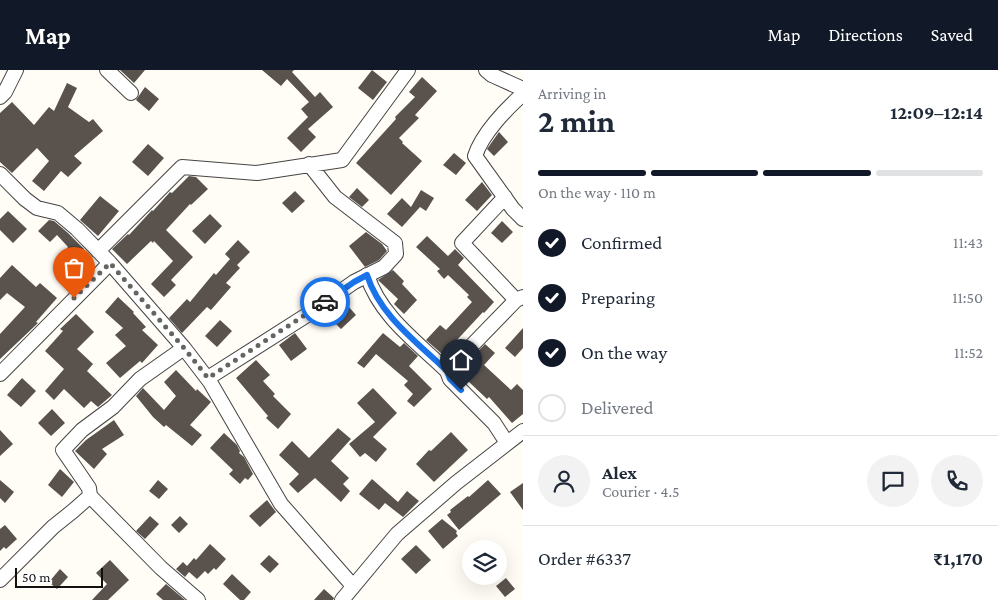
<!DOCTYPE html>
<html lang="en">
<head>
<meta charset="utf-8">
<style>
	body { margin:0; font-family:"Crimson Pro",serif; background:#f2f2f3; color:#1f2937; height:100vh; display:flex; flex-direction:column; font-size:19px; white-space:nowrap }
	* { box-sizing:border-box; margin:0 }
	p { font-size:16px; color:#747a83 }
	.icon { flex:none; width:28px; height:28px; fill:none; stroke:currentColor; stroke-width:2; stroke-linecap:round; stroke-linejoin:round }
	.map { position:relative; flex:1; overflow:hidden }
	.sheet { display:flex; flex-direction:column; background:#fff; width:475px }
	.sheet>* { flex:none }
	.buttons { position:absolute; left:462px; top:470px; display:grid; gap:10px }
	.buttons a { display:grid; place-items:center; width:45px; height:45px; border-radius:50%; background:#fff; box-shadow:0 5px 20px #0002; font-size:25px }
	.scale { position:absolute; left:15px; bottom:12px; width:88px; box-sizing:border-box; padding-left:5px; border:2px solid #111; border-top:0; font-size:14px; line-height:18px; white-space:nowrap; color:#111; -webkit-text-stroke:4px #fff; paint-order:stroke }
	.pin { position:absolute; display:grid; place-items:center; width:42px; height:42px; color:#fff; margin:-51px -21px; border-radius:50% 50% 50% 0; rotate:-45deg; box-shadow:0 0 5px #0007 }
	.pin .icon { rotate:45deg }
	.courier { position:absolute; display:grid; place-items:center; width:50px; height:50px; margin:-25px; border:4px solid #1a73e8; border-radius:50%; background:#fff; color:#222; box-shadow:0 1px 6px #0007 }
	.overview em { font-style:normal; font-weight:700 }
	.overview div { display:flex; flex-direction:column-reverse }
	.overview { display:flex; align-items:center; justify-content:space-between; height:85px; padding:0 15px }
	h1 { font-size:32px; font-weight:700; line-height:38px }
	.bar { display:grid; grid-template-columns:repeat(4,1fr); gap:8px 5px; align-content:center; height:60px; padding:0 15px }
	.bar i { height:6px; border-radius:4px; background:#e0e1e3 }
	.bar .active { background:#111827 }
	.bar p { grid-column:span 4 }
	.line { display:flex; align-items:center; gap:12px; padding:0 15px; border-top:1px solid #e0e1e3 }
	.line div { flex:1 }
	.round { display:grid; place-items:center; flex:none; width:52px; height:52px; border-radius:26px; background:#f2f2f3 }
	ol { padding:0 15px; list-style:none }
	li { display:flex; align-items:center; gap:15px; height:55px }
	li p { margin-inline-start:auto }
	li .icon { padding:5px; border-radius:50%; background:#111827; color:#fff; stroke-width:4 }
	li:last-child { color:#747a83 }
	li i { width:28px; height:28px; border:2px solid #e0e1e3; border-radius:50% }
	header { display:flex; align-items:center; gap:30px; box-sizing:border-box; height:70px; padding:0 25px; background:#111827; color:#fff }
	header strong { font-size:24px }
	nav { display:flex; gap:28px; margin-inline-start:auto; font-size:18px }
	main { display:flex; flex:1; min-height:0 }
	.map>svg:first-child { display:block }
	.building { fill:#5a524d }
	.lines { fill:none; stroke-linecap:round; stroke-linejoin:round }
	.street-casing { stroke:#444; stroke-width:16 }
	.street { stroke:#fff; stroke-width:14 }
	.done { stroke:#646461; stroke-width:5; stroke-dasharray:0 9 }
	.route { stroke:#1a73e8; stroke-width:6 }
</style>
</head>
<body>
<header>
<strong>Map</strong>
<nav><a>Map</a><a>Directions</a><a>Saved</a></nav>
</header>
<main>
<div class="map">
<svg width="523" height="530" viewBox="0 0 523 530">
	<rect width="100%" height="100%" fill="#fffdf5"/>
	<path class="building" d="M120 0H145L134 13Z
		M262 0H294L292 2 315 27 320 22 333 37 308 59 316 67 301 82 287 68 308 47 301 39 309 32 287 9 281 16Z
		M372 0 387 12 373 30 358 18Z
		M422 7 437 21 415 45 419 48 399 68 403 72 402 73 422 91 391 125 356 93 396 49 395 47 415 27 409 22Z
		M67 13 77 18 68 37 89 52 93 49 103 61 74 86 82 93 68 107 61 101 44 121 32 111 49 91 37 78 12 103 0 92V43L12 32 34 55 49 37 54 41Z
		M145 17 159 29 149 41 136 30Z
		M499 62 508 72 494 86 487 79Z
		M148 74 164 88 148 106 132 92Z
		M454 83 466 93 456 105 443 95Z
		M189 106 196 107 208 119 191 135 190 134 166 160 193 187 171 210 176 215 164 227 151 214 173 191 154 171 153 173 151 171 127 194 112 179 128 164 129 165 152 140 153 141 170 122 172 123Z
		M482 112 492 125 477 141 465 130Z
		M357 118 369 130 362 137 349 127Z
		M421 120 434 128 426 141 420 137 402 157 387 144 402 128 411 137Z
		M295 121 305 131 292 143 282 133Z
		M100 126 119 141 98 166 80 150Z
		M8 141 27 159 13 173 0 160V149Z
		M210 144 222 156 205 174 192 161Z
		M49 150 54 151 68 163 84 179 65 202 55 194 68 177 57 165 50 172 38 161Z
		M502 151 513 162 502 173 491 163Z
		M366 162 382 174 387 181 379 190 365 197 349 176Z
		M427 166 448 186 455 179 464 188 458 195 494 232 484 243 483 242 443 285 426 270 440 255 446 260 472 232 467 227 469 225 448 205 444 209 437 201 440 199 416 177Z
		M238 170 250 182 237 195 240 198 226 213 231 217 211 240 207 237 182 263 169 248 187 229 190 232 214 203 216 205 230 189 235 194 225 184Z
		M12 195 36 217 40 213 57 228 36 252 38 253 0 289V264L25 237 7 223 0 230V208Z
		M393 200 404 211 402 214 417 230 404 244 394 234 398 229 378 210Z
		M118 227 134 242 133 243 146 257 142 260 158 275 142 293 140 291 120 308 106 293 126 276 115 265 123 258 105 242Z
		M348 236 356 245 341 259 332 250Z
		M76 244 94 262 77 279 93 294 87 301 112 325 98 337 91 331 84 338 64 319 54 330 45 321 64 299 45 281 63 261 60 259Z
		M220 250 232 261 217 277 205 266Z
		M523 258V278L515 287 505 278Z
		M295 263 307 279 291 291 279 275Z
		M383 263 400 277 404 273 418 286 409 296 432 319 414 337 407 331 413 324 404 315 408 311 376 284 364 298 357 293Z
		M485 274 495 283 484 295 511 320 517 314 523 320V344L512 353 489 327 487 329 468 311 467 312 458 302Z
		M256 290 270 305 263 311 275 324 273 326 291 344 278 359 266 348 268 346 236 308Z
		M176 300 196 321 197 319 211 332 190 355 202 365 192 376 166 355 164 357 153 347 136 326 143 318 164 340 176 326 164 312Z
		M22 308 36 321 21 337 7 325Z
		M373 318 397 343 373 367 387 379 376 392 365 383 360 387 349 374 375 352 357 333Z
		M52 339 65 353 51 366 38 353Z
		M114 350 124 365 102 379 107 384 94 399 75 381 86 370Z
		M338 358 351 369 331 391 349 408 343 414 350 421 341 432 315 408 298 423 289 414 299 404 279 385 292 371 309 388Z
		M0 360 13 374 0 386Z
		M451 362 468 380 434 412 416 394 429 380 431 381Z
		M224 363 237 375 240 381 239 383 244 387 253 404 248 410 245 408 240 414 229 404 233 400 210 378Z
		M60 399 74 412 62 427 48 415Z
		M372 409 398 432 407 421 419 431 403 447 385 433 379 440 359 424Z
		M0 410 14 422 5 433 0 428Z
		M158 410 168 419 159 429 149 421Z
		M488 410 501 424 459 460 447 445 451 442 450 440 468 426 469 427Z
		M523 413V440L510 422Z
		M267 430 276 442 260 457 249 446Z
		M150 446 159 454 145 469 136 461Z
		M180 446 188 454 179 463 171 455Z
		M442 449 457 461 456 463 458 466 443 479 428 461Z
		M5 455 17 469 6 479 4 477 0 481V459Z
		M210 474 226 489 216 500 214 498 208 504 205 501 197 509 189 502 185 507 176 499 183 492 187 496 194 488 196 490Z
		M416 475 431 490 416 504 401 489Z
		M269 485 279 494 270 503 260 494Z
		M110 490 129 510 108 530H92L107 514 96 503Z
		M60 499 68 507 57 519 49 512Z
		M232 504 251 522 244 530H240L223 514Z
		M506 508 515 519 505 527 496 516Z
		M166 514 185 530H163L156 524Z
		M324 519 334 528 333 530H314Z"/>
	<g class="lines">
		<g class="street-casing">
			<path id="street" d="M107 0 131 23
				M486 0 492 5 523 19
				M523 24C506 39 482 64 475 86L513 139 523 149
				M0 27 5 22 16 0
				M0 104 25 129 37 138 58 143 77 159 110 193 184 278 210 312 281 434 353 516
				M505 127 462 173 516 230
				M98 181 182 97 257 103 342 90 408 0
				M367 205C380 246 417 272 447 301
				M0 304 110 193
				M208 308 307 245 354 212 384 197 396 184 395 173 335 127 309 94
				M507 373 494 353 450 309 447 301 516 230 523 227
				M90 426 161 498 198 530
				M0 510 53 457 73 441 90 426 89 418 63 380 82 360 113 337 140 309 184 278
				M342 530 397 464 456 413 523 361"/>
		</g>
		<use href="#street" class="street"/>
	</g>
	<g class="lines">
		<path class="done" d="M74 228 110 193 184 278 208 308 325 232"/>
		<path class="route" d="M325 232 354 212 367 205C380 246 417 272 447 301L450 309 461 320"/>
	</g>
</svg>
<div class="buttons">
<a><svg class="icon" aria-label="layers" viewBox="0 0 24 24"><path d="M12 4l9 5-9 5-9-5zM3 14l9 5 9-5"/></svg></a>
</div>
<div class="scale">50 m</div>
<div class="pin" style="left:74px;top:228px;background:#ea580c"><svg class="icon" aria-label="bag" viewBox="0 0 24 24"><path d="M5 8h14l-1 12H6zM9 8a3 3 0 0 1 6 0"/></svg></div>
<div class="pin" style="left:461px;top:320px;background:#1f2937"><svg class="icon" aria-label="home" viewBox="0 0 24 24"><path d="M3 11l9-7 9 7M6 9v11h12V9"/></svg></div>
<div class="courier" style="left:325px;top:232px"><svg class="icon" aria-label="car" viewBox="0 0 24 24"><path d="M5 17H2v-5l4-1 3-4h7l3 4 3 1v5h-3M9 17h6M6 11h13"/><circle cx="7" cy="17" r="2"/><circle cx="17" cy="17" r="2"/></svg></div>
</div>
<section class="sheet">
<div class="overview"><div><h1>2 min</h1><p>Arriving in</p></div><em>12:09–12:14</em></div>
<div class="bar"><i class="active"></i><i class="active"></i><i class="active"></i><i></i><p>On the way · 110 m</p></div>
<ol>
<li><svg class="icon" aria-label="check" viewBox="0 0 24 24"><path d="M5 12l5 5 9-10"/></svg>Confirmed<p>11:43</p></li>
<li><svg class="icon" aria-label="check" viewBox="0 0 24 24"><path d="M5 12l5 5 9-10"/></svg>Preparing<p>11:50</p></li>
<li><svg class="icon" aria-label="check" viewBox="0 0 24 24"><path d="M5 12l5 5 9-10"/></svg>On the way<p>11:52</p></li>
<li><i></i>Delivered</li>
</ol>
<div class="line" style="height:90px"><a class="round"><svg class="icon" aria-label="person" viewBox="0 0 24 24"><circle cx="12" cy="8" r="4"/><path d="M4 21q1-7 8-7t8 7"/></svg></a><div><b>Alex</b><p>Courier · 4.5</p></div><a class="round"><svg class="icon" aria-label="chat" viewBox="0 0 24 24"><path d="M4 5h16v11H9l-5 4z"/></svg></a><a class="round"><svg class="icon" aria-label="phone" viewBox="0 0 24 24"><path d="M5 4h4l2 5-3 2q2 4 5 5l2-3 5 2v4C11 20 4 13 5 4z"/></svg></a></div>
<div class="line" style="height:65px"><div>Order #6337</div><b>₹1,170</b></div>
</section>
</main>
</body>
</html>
